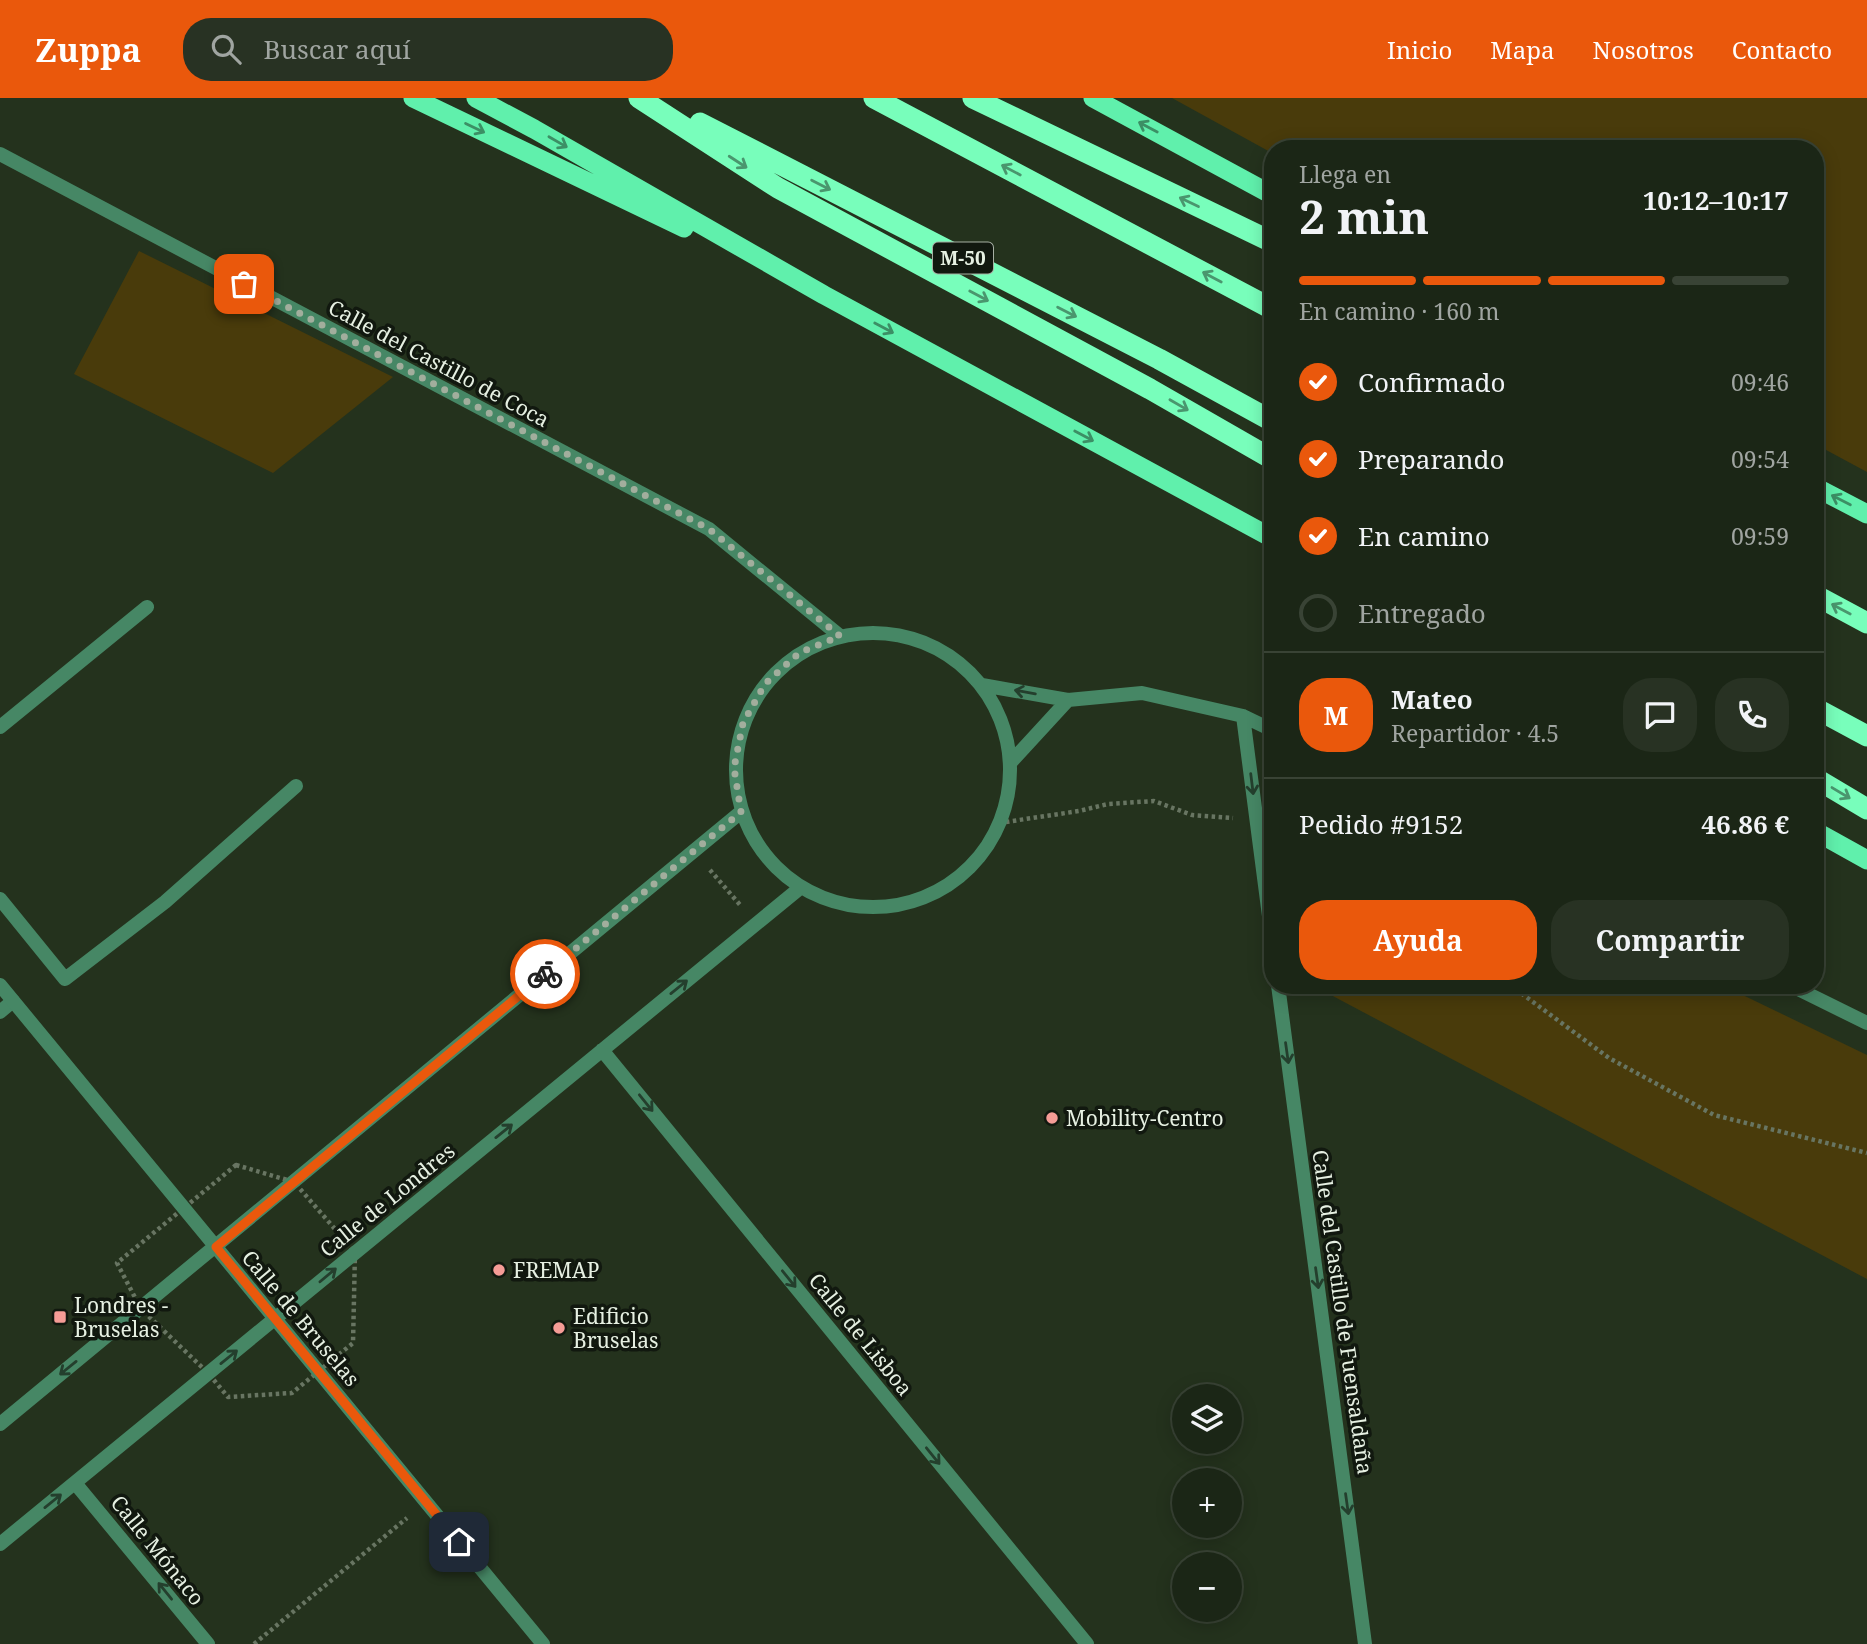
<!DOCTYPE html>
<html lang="es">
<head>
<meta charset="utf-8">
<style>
	body { margin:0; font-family:"Noto Serif",serif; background:#283223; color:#f1f3f6; height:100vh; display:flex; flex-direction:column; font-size:26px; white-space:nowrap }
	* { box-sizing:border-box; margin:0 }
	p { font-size:23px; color:#a0a5a1 }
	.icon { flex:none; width:38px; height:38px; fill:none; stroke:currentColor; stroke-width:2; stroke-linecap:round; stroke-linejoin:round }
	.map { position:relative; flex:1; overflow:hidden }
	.side { position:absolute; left:1264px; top:42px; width:560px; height:854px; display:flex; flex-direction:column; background:#1b2616; border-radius:28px; box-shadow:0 4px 18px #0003,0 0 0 2px #394335 }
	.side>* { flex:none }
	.tools { position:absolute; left:1172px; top:1286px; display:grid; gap:14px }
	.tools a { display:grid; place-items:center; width:70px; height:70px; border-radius:50%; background:#1b2616; box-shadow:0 4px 18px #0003,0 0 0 2px #394335; font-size:35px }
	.pin { position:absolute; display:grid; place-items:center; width:60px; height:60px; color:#fff; margin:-30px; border-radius:14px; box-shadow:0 4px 10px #0006 }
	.courier { position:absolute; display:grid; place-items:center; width:70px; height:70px; margin:-35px; border:5px solid #ea580c; border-radius:50%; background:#fff; color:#222; box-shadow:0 2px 9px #0007 }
	.overview em { font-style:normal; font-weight:700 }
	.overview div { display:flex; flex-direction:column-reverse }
	.overview { display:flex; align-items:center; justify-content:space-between; height:119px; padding:0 35px }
	h1 { font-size:46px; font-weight:700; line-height:52px }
	.bar { display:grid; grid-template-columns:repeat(4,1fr); gap:10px 7px; align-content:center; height:84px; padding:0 35px }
	.bar i { height:9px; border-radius:5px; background:#394335 }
	.bar .selected { background:#ea580c }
	.bar p { grid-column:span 4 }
	.line { display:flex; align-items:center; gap:18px; padding:0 35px; border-top:2px solid #394335 }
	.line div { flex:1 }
	.round { display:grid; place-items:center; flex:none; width:74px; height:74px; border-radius:28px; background:#283223 }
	ol { padding:0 35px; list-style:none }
	li { display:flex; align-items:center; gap:21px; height:77px }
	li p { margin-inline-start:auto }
	li .icon { padding:7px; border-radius:50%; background:#ea580c; color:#fff; stroke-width:4 }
	li:last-child { color:#a0a5a1 }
	li i { width:38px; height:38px; border:4px solid #394335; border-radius:50% }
	.action { display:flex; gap:14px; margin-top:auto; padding:14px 35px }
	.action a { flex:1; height:80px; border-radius:28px; background:#ea580c; color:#fff; font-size:28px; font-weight:700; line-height:80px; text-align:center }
	.action a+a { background:#283223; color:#f1f3f6 }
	header { display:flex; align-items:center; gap:42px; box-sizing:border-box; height:98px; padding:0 35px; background:#ea580c; color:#fff }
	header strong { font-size:33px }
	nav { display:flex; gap:38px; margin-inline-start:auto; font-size:24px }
	.search { width:490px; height:63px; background:#283223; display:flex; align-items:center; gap:18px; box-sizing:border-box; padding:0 24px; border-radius:28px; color:#a0a5a1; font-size:26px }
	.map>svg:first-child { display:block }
	.green { fill:#493b0b }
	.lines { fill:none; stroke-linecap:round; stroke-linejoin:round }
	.path { stroke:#687562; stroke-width:4.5; stroke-dasharray:3.5 3.5; stroke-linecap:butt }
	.service { stroke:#468765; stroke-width:14 }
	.minor { stroke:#468765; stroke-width:14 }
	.trunk { stroke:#60f0ac; stroke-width:19 }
	.motorway { stroke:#78febb; stroke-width:21 }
	.oneway { stroke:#3c8f65 }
	.oneway2 { stroke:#4a966e }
	.oneway3 { stroke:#243f2d }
	.done { stroke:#a2ae9d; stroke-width:7; stroke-dasharray:0 12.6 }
	.route { stroke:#ea580c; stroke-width:9 }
	.poi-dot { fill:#f59c96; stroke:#11180f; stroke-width:2.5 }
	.labels { text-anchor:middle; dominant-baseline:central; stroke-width:7; stroke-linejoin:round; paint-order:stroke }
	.shield { fill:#11180f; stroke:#a6afa3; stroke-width:2 }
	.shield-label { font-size:19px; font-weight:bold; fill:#e6f0e2 }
	.street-label { font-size:21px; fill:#e6f0e2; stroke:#11180f }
	.poi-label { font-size:21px; fill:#e6f0e2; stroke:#11180f; text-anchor:start }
</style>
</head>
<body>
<header>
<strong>Zuppa</strong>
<div class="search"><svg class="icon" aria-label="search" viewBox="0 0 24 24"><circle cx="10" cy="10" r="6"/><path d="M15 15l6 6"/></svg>Buscar aquí</div>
<nav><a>Inicio</a><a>Mapa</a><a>Nosotros</a><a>Contacto</a></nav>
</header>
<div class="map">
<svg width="1867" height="1546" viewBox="0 0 1867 1546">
	<rect width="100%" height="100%" fill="#24321d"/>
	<path class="green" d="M1172 0H1867V374L1815 346V51H1272V55Z
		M139 153 393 279 273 375 74 276Z
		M1312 887H1722L1867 957V1181Z"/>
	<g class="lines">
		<path class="path" d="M999 725 1079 713 1108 706 1154 703 1192 717 1233 720
			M710 772 741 808
			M1510 887 1609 960 1714 1017 1867 1055
			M236 1067 294 1084 355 1154 353 1245 292 1295 228 1299 208 1275 141 1211 117 1165Z
			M254 1546 407 1420"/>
		<path class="service" d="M0 629 147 509
			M0 801 65 881 165 804 296 688
			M0 914 13 903"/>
		<path class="minor" d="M0 56 709 431 840 538
			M736 672a137 137 0 1 1 274 0a137 137 0 1 1-274 0Z
			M982 587 1068 602 1142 595 1243 618 1272 632
			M1243 618 1272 841
			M1011 664 1068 602
			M0 887 543 1546
			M1278 887 1365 1546
			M1790 887 1867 925
			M602 952 1087 1546
			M0 1326 741 714
			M75 1385 208 1546
			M0 1446 800 790"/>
		<path class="trunk" d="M413 0 684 130
			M476 0 534 31 824 197 1272 440
			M1093 0 1272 97
			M1815 389 1867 416
			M1815 733 1867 762"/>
		<path class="motorway" d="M639 0 778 90 1150 291 1272 361
			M874 0 1272 211
			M973 0 1272 144
			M700 25 1159 261 1272 323
			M1815 497 1867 525
			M1815 610 1867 638
			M1815 680 1867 711"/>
	</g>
	<defs><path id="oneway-shaft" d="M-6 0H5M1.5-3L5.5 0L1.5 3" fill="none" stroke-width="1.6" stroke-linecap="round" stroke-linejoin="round" transform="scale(1.75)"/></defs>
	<g class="oneway">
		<use href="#oneway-shaft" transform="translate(1148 29) rotate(-152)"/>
		<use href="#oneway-shaft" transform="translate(475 30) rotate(26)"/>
		<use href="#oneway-shaft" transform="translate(558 44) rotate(30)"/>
		<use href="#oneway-shaft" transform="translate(884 230) rotate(28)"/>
		<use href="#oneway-shaft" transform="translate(1084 338) rotate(28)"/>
		<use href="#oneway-shaft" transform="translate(1841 402) rotate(-153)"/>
	</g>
	<g class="oneway2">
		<use href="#oneway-shaft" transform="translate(738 64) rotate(33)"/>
		<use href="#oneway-shaft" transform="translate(1011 72) rotate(-152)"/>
		<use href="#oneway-shaft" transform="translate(821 87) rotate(27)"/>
		<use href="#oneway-shaft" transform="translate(1189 104) rotate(-154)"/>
		<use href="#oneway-shaft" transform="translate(1212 179) rotate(-152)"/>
		<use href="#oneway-shaft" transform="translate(979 198) rotate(28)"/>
		<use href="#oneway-shaft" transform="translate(1067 214) rotate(27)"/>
		<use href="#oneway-shaft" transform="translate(1179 307) rotate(30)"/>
		<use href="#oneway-shaft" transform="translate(1841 511) rotate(-152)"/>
		<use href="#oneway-shaft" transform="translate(1841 695) rotate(31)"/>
	</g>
	<g class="oneway3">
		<use href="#oneway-shaft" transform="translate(1025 594) rotate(-170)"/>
		<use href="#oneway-shaft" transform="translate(1252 686) rotate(83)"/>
		<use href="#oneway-shaft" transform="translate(679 889) rotate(-39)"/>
		<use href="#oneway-shaft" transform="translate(1287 955) rotate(82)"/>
		<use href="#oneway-shaft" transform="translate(646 1005) rotate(51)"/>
		<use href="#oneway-shaft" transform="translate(504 1033) rotate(-39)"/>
		<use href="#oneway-shaft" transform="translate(328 1177) rotate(-40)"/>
		<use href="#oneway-shaft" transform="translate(1317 1180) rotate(82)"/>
		<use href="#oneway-shaft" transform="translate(789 1181) rotate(51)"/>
		<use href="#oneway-shaft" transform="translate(229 1259) rotate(-39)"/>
		<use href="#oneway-shaft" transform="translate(68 1270) rotate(141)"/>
		<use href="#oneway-shaft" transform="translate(933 1358) rotate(51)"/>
		<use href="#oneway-shaft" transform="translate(53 1403) rotate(-39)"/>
		<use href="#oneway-shaft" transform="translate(1347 1406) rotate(82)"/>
		<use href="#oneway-shaft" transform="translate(165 1493) rotate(-129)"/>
	</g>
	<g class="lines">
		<path class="done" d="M244 186 709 431 840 538 799 555 765 586 743 625 734 670 741 714 545 876"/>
		<path class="route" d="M459 1444 216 1149 545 876"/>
	</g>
	<g class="poi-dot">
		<circle cx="1052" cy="1020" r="7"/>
		<circle cx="499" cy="1172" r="7"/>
		<rect x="53" y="1212" width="14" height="14" rx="3.5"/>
		<circle cx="559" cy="1230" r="7"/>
	</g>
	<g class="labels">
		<rect class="shield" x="933" y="144.5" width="60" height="31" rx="5"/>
		<g class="shield-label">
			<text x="963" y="160">M-50</text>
		</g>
		<g class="street-label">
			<text transform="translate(439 265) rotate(28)">Calle del Castillo de Coca</text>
			<text transform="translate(387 1102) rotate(-39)">Calle de Londres</text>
			<text transform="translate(1343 1214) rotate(82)">Calle del Castillo de Fuensaldaña</text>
			<text transform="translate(301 1220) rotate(50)">Calle de Bruselas</text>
			<text transform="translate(861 1236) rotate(51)">Calle de Lisboa</text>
			<text transform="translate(158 1452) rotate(51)">Calle Mónaco</text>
		</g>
		<g class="poi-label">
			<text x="1066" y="1020">Mobility-Centro</text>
			<text x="513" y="1172">FREMAP</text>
			<text x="74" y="1207">Londres -<tspan x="74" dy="24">Bruselas</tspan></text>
			<text x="573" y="1218">Edificio<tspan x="573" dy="24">Bruselas</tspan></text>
		</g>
	</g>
</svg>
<div class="tools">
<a><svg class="icon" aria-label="layers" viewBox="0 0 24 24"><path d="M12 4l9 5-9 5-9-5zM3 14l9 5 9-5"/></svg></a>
<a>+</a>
<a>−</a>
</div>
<div class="pin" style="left:244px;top:186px;background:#ea580c"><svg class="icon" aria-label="bag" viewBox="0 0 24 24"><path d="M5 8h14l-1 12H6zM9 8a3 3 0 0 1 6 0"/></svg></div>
<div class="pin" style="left:459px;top:1444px;background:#1f2937"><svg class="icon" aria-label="home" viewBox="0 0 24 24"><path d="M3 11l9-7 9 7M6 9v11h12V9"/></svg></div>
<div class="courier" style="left:545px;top:876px"><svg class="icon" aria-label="bike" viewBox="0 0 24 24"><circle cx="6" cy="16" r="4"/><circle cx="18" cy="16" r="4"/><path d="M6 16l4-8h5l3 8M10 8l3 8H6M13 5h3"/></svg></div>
<section class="side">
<div class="overview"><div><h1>2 min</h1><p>Llega en</p></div><em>10:12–10:17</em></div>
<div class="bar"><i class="selected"></i><i class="selected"></i><i class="selected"></i><i></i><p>En camino · 160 m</p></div>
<ol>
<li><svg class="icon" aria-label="check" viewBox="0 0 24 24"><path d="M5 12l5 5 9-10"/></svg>Confirmado<p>09:46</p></li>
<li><svg class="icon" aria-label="check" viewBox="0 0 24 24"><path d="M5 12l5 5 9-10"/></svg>Preparando<p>09:54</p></li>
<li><svg class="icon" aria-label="check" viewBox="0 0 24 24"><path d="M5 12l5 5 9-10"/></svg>En camino<p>09:59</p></li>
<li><i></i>Entregado</li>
</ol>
<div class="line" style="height:126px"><b class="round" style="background:#ea580c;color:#fff">M</b><div><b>Mateo</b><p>Repartidor · 4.5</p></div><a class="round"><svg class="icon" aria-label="chat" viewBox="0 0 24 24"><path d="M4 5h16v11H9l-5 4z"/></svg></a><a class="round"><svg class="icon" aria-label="phone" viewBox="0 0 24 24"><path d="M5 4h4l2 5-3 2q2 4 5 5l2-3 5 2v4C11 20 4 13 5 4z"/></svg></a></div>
<div class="line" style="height:91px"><div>Pedido #9152</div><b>46.86 €</b></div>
<div class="action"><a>Ayuda</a><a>Compartir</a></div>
</section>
</div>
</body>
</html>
